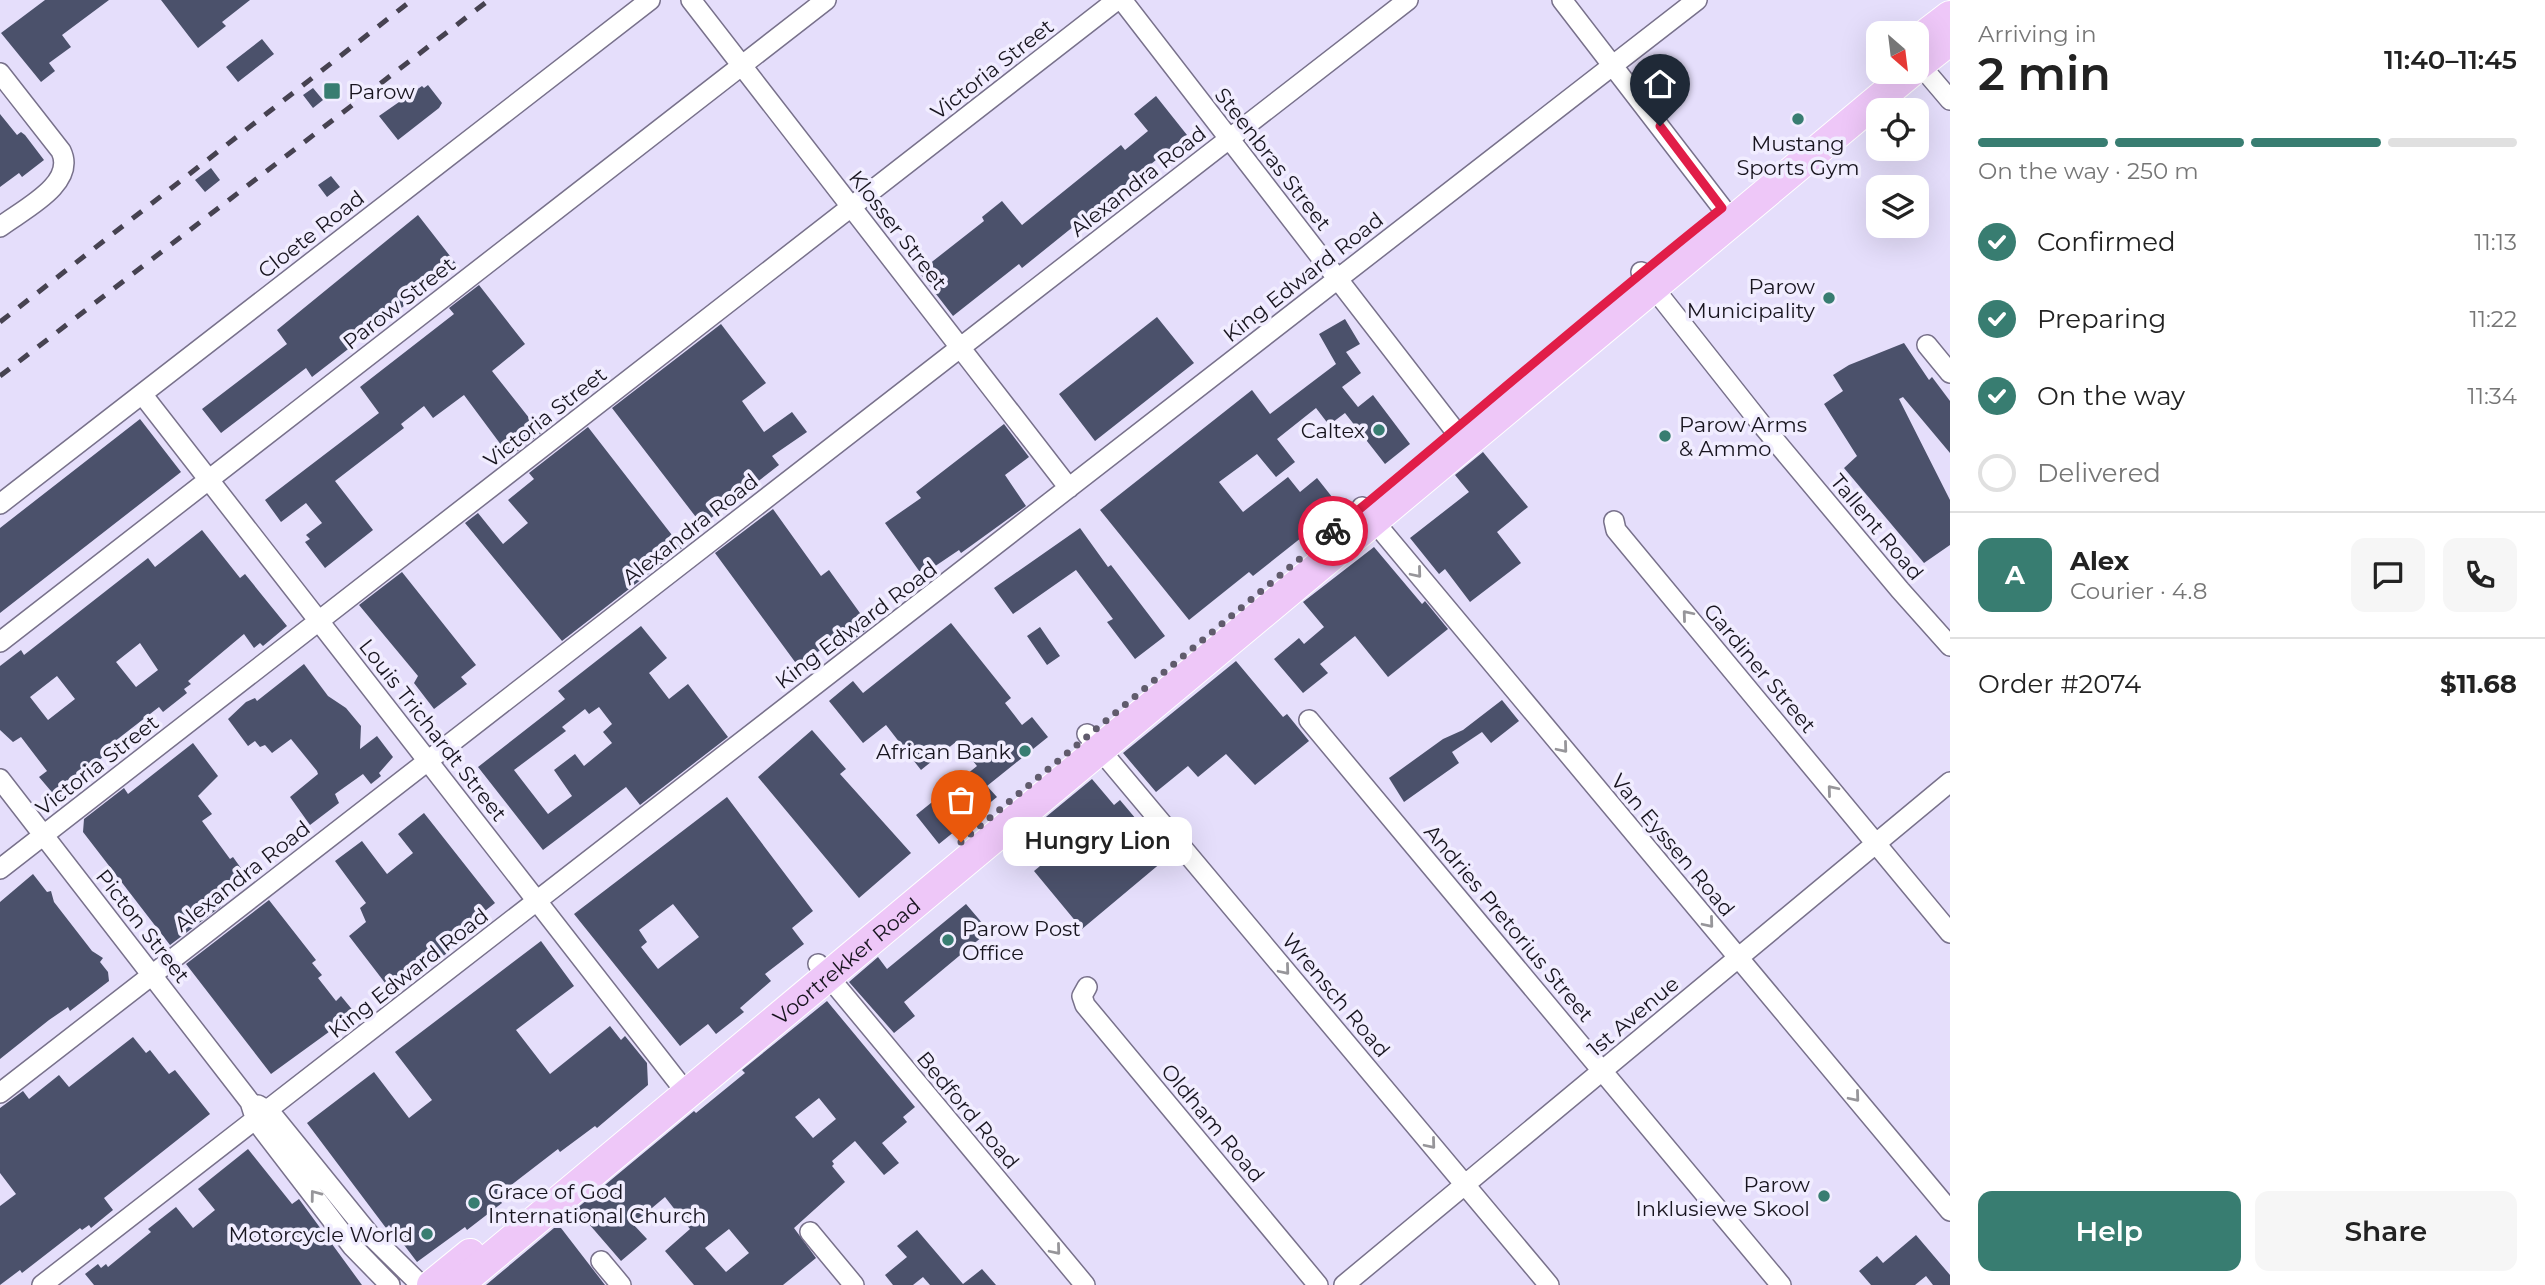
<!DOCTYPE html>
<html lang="en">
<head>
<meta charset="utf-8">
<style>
	body { margin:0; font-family:Montserrat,sans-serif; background:#f6f6f6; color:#222; height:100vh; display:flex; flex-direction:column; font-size:26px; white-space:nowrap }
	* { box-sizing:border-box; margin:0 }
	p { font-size:23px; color:#767676 }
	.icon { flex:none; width:38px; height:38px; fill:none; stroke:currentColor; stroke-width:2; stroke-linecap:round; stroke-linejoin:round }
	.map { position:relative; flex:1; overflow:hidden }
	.details { display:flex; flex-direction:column; background:#fff; width:595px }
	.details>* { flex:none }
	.needle { width:46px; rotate:152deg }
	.buttons { position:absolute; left:1866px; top:21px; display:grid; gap:14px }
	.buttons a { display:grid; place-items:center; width:63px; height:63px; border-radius:14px; background:#fff; box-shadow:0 7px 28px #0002; font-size:35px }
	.pin { position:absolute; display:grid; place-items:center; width:60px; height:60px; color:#fff; margin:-72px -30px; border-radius:50% 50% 50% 0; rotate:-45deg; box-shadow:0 0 7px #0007 }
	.pin .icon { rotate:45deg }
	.courier { position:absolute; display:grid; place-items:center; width:70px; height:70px; margin:-35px; border:5px solid #e11d48; border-radius:50%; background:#fff; color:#222; box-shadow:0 2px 9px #0007 }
	.bubble { position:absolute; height:49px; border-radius:14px; background:#fff; box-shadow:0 7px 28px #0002; font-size:23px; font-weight:600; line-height:49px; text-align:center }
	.overview em { font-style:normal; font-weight:600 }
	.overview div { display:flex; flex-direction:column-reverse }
	.overview { display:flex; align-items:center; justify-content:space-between; height:119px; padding:0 28px }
	h1 { font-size:46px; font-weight:600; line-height:52px }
	.bar { display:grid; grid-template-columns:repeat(4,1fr); gap:10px 7px; align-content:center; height:84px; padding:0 28px }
	.bar i { height:9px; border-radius:5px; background:#e0e0e0 }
	.bar .on { background:#387d71 }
	.bar p { grid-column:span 4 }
	.line { display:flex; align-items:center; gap:18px; padding:0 28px; border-top:2px solid #e0e0e0 }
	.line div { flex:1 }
	.round { display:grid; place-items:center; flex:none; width:74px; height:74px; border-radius:14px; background:#f6f6f6 }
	ol { padding:0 28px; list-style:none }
	li { display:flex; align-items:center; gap:21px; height:77px }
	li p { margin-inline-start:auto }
	li .icon { padding:7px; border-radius:50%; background:#387d71; color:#fff; stroke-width:4 }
	li:last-child { color:#767676 }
	li i { width:38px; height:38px; border:4px solid #e0e0e0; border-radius:50% }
	.primary-button { display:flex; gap:14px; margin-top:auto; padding:14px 28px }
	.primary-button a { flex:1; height:80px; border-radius:14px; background:#387d71; color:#fff; font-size:28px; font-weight:600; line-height:80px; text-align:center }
	.primary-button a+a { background:#f6f6f6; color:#222 }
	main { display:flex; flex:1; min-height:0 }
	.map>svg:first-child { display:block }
	.building { fill:#4b516b; fill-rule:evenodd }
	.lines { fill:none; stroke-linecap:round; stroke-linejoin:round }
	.minor-casing { stroke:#78718b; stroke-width:22 }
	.primary-casing { stroke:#fff; stroke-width:32 }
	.minor { stroke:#fff; stroke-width:19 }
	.primary { stroke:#eec7f8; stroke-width:30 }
	.rail { stroke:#464250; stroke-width:5; stroke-dasharray:12 12; stroke-linecap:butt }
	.oneway { stroke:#97969a }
	.done { stroke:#605b6c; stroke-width:7; stroke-dasharray:0 12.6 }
	.route { stroke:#e11d48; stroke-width:9 }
	.poi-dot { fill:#387d71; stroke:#f1edff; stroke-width:2.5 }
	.labels { text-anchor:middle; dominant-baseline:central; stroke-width:7; stroke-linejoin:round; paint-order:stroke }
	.street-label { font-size:21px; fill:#18151f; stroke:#f1edff }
	.poi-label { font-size:21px; fill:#18151f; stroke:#f1edff; text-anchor:end }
</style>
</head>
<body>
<main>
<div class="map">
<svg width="1950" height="1285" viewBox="0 0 1950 1285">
	<rect width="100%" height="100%" fill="#e5defb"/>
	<path class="building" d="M45 0H109L62 35 71 47 49 63 55 71 41 82 1 33Z
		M161 0H250L222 22 226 26 198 48Z
		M262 39 274 54 238 82 226 67Z
		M428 85 442 103 439 108 398 140 379 116 422 86 424 88Z
		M313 88 323 100 313 108 303 95Z
		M1156 96 1187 135 1022 268 1019 264 953 316 919 272 984 221 982 217 1002 201 1022 225 1121 145 1125 150 1148 131 1134 114Z
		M0 114 17 135 21 132 25 135 44 160 22 177 19 173 0 187Z
		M211 168 220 180 205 192 195 180Z
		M331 176 340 187 327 197 318 185Z
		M418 215 457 265 312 377 306 368 221 433 202 409 287 344 277 330Z
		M479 285 525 344 492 371 541 433 510 457 464 395 433 418 424 406 401 424 404 428 335 481 373 530 325 568 305 542 310 539 306 535 322 523 306 503 281 522 265 500 379 413 360 387 454 314 449 308Z
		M1157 317 1194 363 1095 441 1059 394Z
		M1345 319 1360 344 1346 352 1361 373 1342 387 1358 407 1373 395 1410 444 1385 464 1345 413 1329 425 1316 408 1277 439 1295 462 1276 477 1257 454 1219 482 1243 512 1288 477 1300 492 1317 478 1340 507 1253 576 1249 572 1189 620 1100 510 1252 390 1270 414 1336 364 1319 334Z
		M721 324 766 383 742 401 764 432 792 412 807 432 772 456 779 465 702 525 612 408Z
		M1904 343 1929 380 1932 377 1950 401V453L1903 397 1899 399 1950 500V545L1924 563 1844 468 1857 456 1824 404 1843 391 1833 375 1849 365Z
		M140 419 181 472 0 613V528Z
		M1004 424 1029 457 1005 475 1026 506 961 553 959 550 922 575 885 523 921 498 916 492Z
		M588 427 682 548 562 641 465 523 478 513 503 544 528 523 508 500 534 479 529 473Z
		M1483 452 1528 507 1497 532 1521 563 1470 602 1445 569 1439 574 1410 538 1469 492 1455 475Z
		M773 509 821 576 829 570 870 627 840 650 833 641 798 666 715 553Z
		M1080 528 1108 567 1111 565 1165 636 1135 659 1107 622 1113 619 1076 570 1013 614 994 588Z
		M202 530 240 578 245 574 287 626 263 646 260 643 254 648 244 634 188 681 191 684 184 689 187 693 163 712 159 707 101 752 104 756 70 785 76 793 62 804 39 777 47 771 21 737 13 742 0 730V666L21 650 24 655 148 558 155 567ZM140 643 158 670 136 687 116 662ZM57 676 75 699 48 720 30 697Z
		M1374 547 1422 604 1425 601 1448 629 1388 677 1355 636 1320 664 1328 673 1303 693 1274 659 1299 638 1304 644 1324 627 1303 602Z
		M402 572 476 665 461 677 467 684 434 709 414 683 418 676 359 605Z
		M951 623 1011 698 1005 703 1022 725 1032 717 1048 737 987 786 997 797 939 844 916 815 977 766 957 741 921 770 886 725 863 743 829 701 853 681 863 693Z
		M641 626 667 658 649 673 669 699 688 684 728 737 640 805 626 787 543 850 478 767 565 699 558 691ZM599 707 612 724 603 732 612 743 584 766 575 754 554 770 572 796 548 814 514 770 566 731 562 727 585 709 589 714Z
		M1040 627 1060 656 1047 665 1027 636Z
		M1236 661 1283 717 1287 714 1309 741 1255 785 1226 754 1198 777 1188 766 1156 792 1123 753Z
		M304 664 328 696 346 708 361 726 360 749 377 736 393 757 379 773 381 776 371 784 363 774 335 794 339 803 310 825 290 797 318 774 317 771 291 739 272 753 265 745 260 747 255 741 248 746 228 719 246 702 255 698 257 701Z
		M1502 700 1519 721 1491 743 1482 732 1452 752 1459 763 1404 802 1389 778 1443 739 1463 730Z
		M812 730 846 769 840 774 911 853 859 898 758 777Z
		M193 743 218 776 198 796 212 814 202 821 230 859 233 857 243 871 214 893 223 905 170 945 83 832 84 819 124 788 128 794Z
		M1092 779 1114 805 1120 800 1168 857 1082 929 1034 871 1040 866 1018 840Z
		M727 797 813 911 792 928 804 944 765 974 771 981 740 1008 744 1012 716 1034 708 1024 680 1046 574 914ZM673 904 699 937 658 969 641 947 647 942 639 930Z
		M424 813 495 903 447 941 453 949 392 992 349 936 366 922 360 908 366 903 335 861 362 841 387 874 413 853 398 834Z
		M33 874 47 892 51 891 54 902 92 951 103 958 100 962 108 972 109 981 70 1011 68 1007 49 1020 0 1059V902Z
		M269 900 316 960 312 963 322 975 318 978 336 1001 341 996 355 1013 271 1074 186 964Z
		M966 904 989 931 904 1002 915 1016 894 1033 849 982 878 957 887 969Z
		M541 941 574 986 516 1030 550 1074 610 1026 621 1040 625 1036 647 1063 648 1085 597 1128 595 1126 560 1152 558 1149 497 1196 502 1203 467 1230 465 1227 417 1262 389 1225 386 1228 307 1123 374 1072 409 1118 432 1100 395 1052Z
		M827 1001 915 1107 903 1117 907 1122 882 1143 899 1163 884 1175 855 1141 832 1161 834 1164 832 1166 845 1182 794 1228 816 1258 783 1285H694L665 1251 690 1229 665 1197 633 1224 647 1239 621 1261 576 1209 694 1111 696 1113 745 1073 742 1070ZM819 1098 836 1119 813 1138 795 1117ZM729 1229 749 1253 726 1272 705 1248Z
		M133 1037 146 1053 150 1050 169 1074 175 1070 210 1114 104 1198 113 1210 91 1228 89 1225 82 1230 80 1228 22 1273 20 1270 0 1285V1206L16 1194 0 1173V1108L23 1091 29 1099 59 1075 69 1087Z
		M248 1149 292 1204 299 1199 362 1285H94L85 1274 98 1264 101 1268 106 1264 108 1267 151 1232 148 1229 176 1207 193 1228 215 1210 198 1189Z
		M554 1228H561L605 1285H486Z
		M917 1230 963 1284 982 1269 996 1285H930L923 1277 913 1285H893L885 1275 907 1257 897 1246Z
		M1916 1235 1950 1275V1285H1933L1926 1276 1915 1285H1871L1859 1271 1877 1256 1883 1263Z"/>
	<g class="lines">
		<g class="minor-casing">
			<path id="minor" d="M691 0 1069 488
				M1122 0 1466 445
				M1562 0 1733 222
				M1916 60 1950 100
				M0 73 61 151C77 184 22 210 0 227
				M1641 272 1762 425 1900 590 1950 646
				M1927 345 1950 373
				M142 394 688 1095
				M0 504 650 0
				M1362 507 1950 1211
				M1614 521 1616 530 1950 933
				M0 642 826 0
				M1309 720 1781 1285
				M1087 734 1549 1285
				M0 779 250 1102 256 1121 352 1246 390 1285
				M0 869 1117 0
				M818 964 1085 1285
				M1087 987 1082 996 1085 1005 1318 1285
				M0 1093 1408 0
				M258 1105 270 1112 369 1234 421 1285
				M810 1232 854 1285
				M601 1261 621 1285
				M42 1285 1697 0
				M1344 1285 1950 782"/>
		</g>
		<g class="primary-casing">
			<g id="primary">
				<path d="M1916 42 1950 16"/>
				<path d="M1916 67 1950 40"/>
				<path d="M432 1285 470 1254"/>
				<path id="s1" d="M458 1285 1911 72"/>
			</g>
		</g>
		<use href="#minor" class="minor"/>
		<use href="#primary" class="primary"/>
		<path class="rail" d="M0 322 412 0
			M0 376 489 0"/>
	</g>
	<defs><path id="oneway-chevron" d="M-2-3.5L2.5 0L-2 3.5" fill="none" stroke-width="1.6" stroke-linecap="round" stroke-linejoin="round" transform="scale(1.75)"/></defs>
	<g class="oneway">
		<use href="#oneway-chevron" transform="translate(1417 573) rotate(50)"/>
		<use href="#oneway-chevron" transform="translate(1687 615) rotate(-130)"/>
		<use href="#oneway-chevron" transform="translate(1563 748) rotate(50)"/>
		<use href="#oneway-chevron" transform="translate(1832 790) rotate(-130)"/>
		<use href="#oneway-chevron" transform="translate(1709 923) rotate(50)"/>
		<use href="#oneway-chevron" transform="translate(1285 970) rotate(50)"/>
		<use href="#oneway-chevron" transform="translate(1855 1097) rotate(50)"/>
		<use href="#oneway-chevron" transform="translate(1431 1144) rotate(50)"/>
		<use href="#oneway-chevron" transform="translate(315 1195) rotate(-127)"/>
		<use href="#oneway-chevron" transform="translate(1056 1250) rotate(50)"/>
	</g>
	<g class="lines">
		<path class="done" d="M961 842 1333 531"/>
		<path class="route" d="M1333 531C1463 424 1590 313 1722 208L1660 126"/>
	</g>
	<g class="poi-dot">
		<rect x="323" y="82" width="18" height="18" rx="3.5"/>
		<circle cx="1798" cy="119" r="7"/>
		<circle cx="1829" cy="298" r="7"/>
		<circle cx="1379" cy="430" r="7"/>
		<circle cx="1665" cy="436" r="7"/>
		<circle cx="1025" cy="751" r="7"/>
		<circle cx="948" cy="940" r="7"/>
		<circle cx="1824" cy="1196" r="7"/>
		<circle cx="474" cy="1203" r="7"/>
		<circle cx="427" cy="1234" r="7"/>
	</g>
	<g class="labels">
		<g class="street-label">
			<text transform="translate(992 69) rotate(-38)">Victoria Street</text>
			<text transform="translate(1273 159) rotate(52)">Steenbras Street</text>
			<text transform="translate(1138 181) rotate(-38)">Alexandra Road</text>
			<text transform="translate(898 230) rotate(52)">Klosser Street</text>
			<text transform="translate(311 234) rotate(-38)">Cloete Road</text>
			<text transform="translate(1303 277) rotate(-38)">King Edward Road</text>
			<text transform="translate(399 303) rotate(-38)">Parow Street</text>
			<text transform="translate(545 417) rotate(-38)">Victoria Street</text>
			<text transform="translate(1877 527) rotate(50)">Tallent Road</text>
			<text transform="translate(690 529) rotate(-38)">Alexandra Road</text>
			<text transform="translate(856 625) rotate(-37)">King Edward Road</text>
			<text transform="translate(1760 668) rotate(50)">Gardiner Street</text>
			<text transform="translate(433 730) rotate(52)">Louis Trichardt Street</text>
			<text transform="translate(97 765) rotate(-38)">Victoria Street</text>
			<text transform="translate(1673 845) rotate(50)">Van Eyssen Road</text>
			<text transform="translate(242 876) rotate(-38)">Alexandra Road</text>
			<text transform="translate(1509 923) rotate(50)">Andries Pretorius Street</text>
			<text transform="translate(143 926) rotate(52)">Picton Street</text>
			<text stroke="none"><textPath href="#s1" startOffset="506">Voortrekker Road</textPath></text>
			<text transform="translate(408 973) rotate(-38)">King Edward Road</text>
			<text transform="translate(1336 995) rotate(50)">Wrensch Road</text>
			<text transform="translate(1633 1016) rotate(-40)">1st Avenue</text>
			<text transform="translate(968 1110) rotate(50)">Bedford Road</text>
			<text transform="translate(1213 1123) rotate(50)">Oldham Road</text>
		</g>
		<g class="poi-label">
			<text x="348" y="91" text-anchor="start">Parow</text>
			<text x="1798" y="143" text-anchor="middle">Mustang<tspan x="1798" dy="24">Sports Gym</tspan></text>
			<text x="1815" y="286">Parow<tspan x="1815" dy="24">Municipality</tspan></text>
			<text x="1679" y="424" text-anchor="start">Parow Arms<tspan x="1679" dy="24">&amp; Ammo</tspan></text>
			<text x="1365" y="430">Caltex</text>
			<text x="1011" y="751">African Bank</text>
			<text x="962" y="928" text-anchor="start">Parow Post<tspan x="962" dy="24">Office</tspan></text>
			<text x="1810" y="1184">Parow<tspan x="1810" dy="24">Inklusiewe Skool</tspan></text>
			<text x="488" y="1191" text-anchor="start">Grace of God<tspan x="488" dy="24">International Church</tspan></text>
			<text x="413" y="1234">Motorcycle World</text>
		</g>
	</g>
</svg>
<div class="buttons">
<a><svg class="needle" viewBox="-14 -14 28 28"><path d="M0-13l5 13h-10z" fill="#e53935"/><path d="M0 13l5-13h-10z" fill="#767676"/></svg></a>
<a><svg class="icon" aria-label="locate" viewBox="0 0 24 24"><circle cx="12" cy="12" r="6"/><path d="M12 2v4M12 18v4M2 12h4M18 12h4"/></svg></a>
<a><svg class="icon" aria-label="layers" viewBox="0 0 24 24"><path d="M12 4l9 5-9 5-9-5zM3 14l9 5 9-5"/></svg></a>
</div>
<div class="pin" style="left:961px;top:842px;background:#ea580c"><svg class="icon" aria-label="bag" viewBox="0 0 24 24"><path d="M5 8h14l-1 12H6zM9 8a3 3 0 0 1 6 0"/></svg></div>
<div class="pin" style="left:1660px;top:126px;background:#1f2937"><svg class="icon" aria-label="home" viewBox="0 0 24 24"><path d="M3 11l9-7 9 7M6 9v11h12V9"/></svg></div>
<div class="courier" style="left:1333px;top:531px"><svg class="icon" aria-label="bike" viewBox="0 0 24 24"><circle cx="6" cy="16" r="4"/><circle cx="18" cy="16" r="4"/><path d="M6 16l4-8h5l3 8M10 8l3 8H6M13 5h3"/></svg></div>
<div class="bubble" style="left:1003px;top:817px;width:189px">Hungry Lion</div>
</div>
<section class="details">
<div class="overview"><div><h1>2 min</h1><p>Arriving in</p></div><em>11:40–11:45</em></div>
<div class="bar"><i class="on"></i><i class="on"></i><i class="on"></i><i></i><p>On the way · 250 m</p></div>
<ol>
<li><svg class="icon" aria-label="check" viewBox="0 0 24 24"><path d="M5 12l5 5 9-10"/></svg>Confirmed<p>11:13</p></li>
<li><svg class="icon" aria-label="check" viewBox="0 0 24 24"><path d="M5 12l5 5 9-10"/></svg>Preparing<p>11:22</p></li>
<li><svg class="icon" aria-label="check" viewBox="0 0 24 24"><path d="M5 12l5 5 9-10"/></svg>On the way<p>11:34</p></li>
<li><i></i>Delivered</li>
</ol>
<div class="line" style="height:126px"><b class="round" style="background:#387d71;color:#fff">A</b><div><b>Alex</b><p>Courier · 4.8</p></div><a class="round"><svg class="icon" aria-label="chat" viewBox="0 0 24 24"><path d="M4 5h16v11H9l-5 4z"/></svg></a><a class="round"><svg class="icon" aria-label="phone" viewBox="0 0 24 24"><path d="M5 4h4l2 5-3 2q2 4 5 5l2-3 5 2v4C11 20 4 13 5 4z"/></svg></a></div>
<div class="line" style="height:91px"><div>Order #2074</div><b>$11.68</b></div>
<div class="primary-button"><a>Help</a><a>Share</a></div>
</section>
</main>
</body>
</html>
